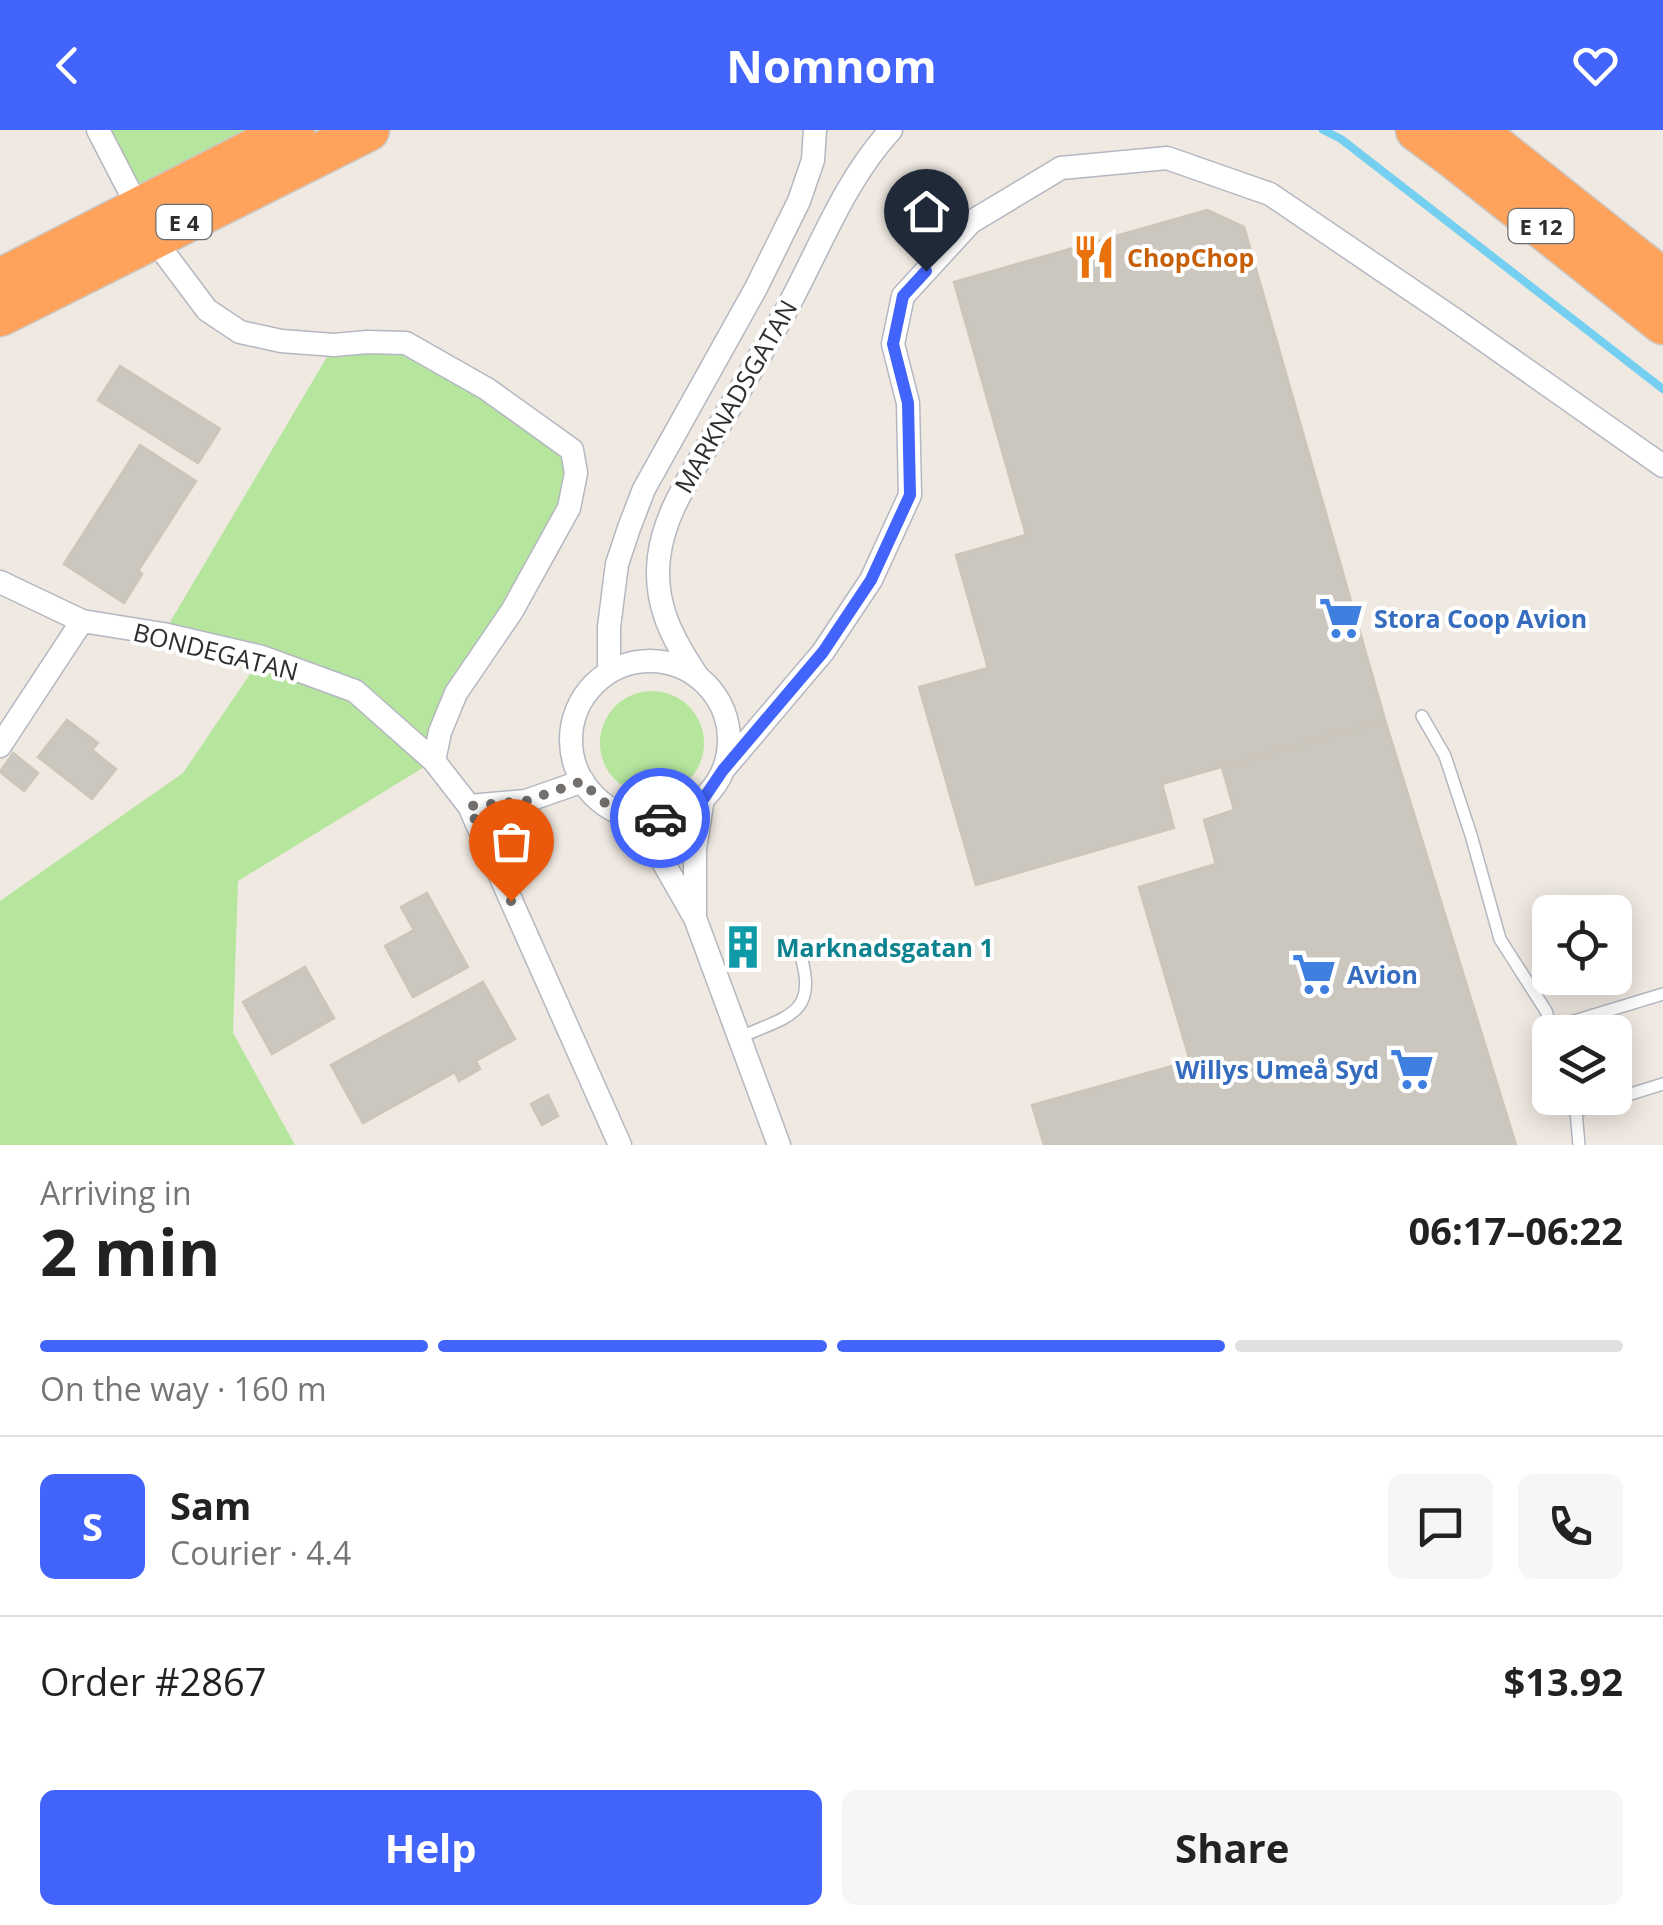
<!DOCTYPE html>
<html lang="en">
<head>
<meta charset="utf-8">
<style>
	body { margin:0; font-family:"Open Sans",sans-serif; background:#f6f6f6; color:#222; height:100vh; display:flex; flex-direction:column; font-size:38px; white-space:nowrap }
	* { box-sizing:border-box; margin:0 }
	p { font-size:32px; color:#767676 }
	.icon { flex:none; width:55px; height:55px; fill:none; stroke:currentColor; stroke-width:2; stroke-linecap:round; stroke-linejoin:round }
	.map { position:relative; height:1015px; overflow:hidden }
	.details { display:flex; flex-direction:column; background:#fff; flex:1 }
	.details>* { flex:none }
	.buttons { position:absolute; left:1532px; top:765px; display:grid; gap:20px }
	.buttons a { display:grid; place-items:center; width:100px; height:100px; border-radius:15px; background:#fff; box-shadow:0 5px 25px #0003; font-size:50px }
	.pin { position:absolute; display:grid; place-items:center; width:85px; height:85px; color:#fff; margin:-102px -42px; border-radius:50% 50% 50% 0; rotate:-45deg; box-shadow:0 0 10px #0007 }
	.pin .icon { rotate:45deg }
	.courier { position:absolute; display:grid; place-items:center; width:100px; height:100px; margin:-50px; border:8px solid #4264fb; border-radius:50%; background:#fff; color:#222; box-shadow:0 2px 12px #0007 }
	.headline em { font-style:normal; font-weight:700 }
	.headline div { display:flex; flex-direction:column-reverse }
	.headline { display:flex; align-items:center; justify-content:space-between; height:170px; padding:0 40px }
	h1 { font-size:65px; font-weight:700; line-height:75px }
	.bar { display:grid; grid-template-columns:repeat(4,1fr); gap:15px 10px; align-content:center; height:120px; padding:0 40px }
	.bar i { height:12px; border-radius:8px; background:#e0e0e0 }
	.bar .on { background:#4264fb }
	.bar p { grid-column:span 4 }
	.line { display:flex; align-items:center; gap:25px; padding:0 40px; border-top:2px solid #e0e0e0 }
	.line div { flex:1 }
	.round { display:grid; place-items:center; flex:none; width:105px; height:105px; border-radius:15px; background:#f6f6f6 }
	.primary-button { display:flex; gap:20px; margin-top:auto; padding:20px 40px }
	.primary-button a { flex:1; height:115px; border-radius:15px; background:#4264fb; color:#fff; font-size:40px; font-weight:700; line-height:115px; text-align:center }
	.primary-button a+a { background:#f6f6f6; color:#222 }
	header { display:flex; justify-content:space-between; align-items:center; height:130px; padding:0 40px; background:#4264fb; color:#fff; font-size:45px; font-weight:700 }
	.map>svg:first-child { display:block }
	.green { fill:#b6e59e }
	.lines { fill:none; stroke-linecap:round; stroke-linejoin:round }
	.stream { stroke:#75cff0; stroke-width:8 }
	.building { fill:#cbc7bf; stroke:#cbc5ba; stroke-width:2.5 }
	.lane-casing { stroke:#b4b7c1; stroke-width:14 }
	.street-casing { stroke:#b4b7c1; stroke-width:25 }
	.highway-casing { stroke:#c9c9c9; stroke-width:45 }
	.lane { stroke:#fff; stroke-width:11 }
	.street { stroke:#fff; stroke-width:22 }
	.highway { stroke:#ffa35c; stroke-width:42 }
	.done { stroke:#726f6d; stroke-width:10; stroke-dasharray:0 18 }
	.route { stroke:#4264fb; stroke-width:12 }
	.labels { text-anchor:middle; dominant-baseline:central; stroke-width:8; stroke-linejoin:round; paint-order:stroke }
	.shield { fill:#fff; stroke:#6d6d6d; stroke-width:2.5 }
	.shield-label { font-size:22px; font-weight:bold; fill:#2e2e2e }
	.food-label { font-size:25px; font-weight:bold; fill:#c56008; stroke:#fff; text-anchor:start }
	.street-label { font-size:25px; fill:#2e2e2e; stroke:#fff }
	.shop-label { font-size:25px; font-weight:bold; fill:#366cbe; stroke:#fff; text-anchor:start }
	.culture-label { font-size:25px; font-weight:bold; fill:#0d838f; stroke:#fff; text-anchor:start }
</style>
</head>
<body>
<header><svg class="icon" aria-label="back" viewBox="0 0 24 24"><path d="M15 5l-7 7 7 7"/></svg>Nomnom<svg class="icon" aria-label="heart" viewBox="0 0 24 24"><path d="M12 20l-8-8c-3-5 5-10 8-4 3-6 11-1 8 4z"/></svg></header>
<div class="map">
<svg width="1663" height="1015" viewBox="0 0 1663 1015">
	<rect width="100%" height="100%" fill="#efe9e1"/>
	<path class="green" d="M98 0H245L130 62Z
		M406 213 555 306 576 343 456 563 434 631 238 751 233 903 295 1015H0V771L183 643 261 528 163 504 334 215Z
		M600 613a52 52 0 1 1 104 0a52 52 0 1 1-104 0Z"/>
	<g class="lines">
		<path class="stream" d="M1323 0 1341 9 1663 259"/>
	</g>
	<path class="building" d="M1207 80 1244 97 1385 590 1162 654 1174 698 976 755 919 557 988 538 956 425 1026 405 954 152Z
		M120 236 220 299 198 333 98 270Z
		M140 315 196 351 138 441 142 444 124 473 64 434Z
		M67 590 98 613 92 620 116 639 92 669 38 627Z
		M1385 590 1516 1015H1044L1032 975 1190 931 1139 757 1216 734 1204 690 1234 680 1222 637Z
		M13 623 38 643 24 661 0 642Z
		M427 763 468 837 413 867 385 816 414 800 401 777Z
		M305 837 334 888 272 924 243 872Z
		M483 852 515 909 476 931 480 939 459 951 455 942 363 993 331 935Z
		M548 965 558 986 542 995 531 974Z"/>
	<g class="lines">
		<g class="lane-casing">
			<path id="lane" d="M1422 586 1445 626 1471 705 1500 809 1546 881 1553 902
				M1551 898 1663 864
				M739 908C783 887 819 886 801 827
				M1572 968 1576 981 1579 1015
				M1576 981 1663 954"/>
		</g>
		<g class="street-casing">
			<path id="street" d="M98 0 130 62
				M165 124 207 180 240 202 281 211 334 215 367 212 406 213 487 259 572 320 576 343 569 378 512 481 456 563 440 602 434 631
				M0 452 82 491 0 616
				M82 491 163 504 262 527 355 561 434 631 469 676 620 1015
				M571 610a79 79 0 1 1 158 0a79 79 0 1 1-158 0Z
				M609 542V497L617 434 629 398 644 359 756 158 799 71 813 30 815 0
				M698 547C673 510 653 474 659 427 664 384 690 347 711 310 735 268 760 226 784 184 818 123 843 52 891 0
				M723 640 823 522 871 450 910 365 908 273 893 214 903 166 971 92 1061 38 1167 28 1270 64 1454 189 1663 336
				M469 676 526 671 583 651
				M638 688 695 788 779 1015
				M695 784V719L703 668"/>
		</g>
		<g class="highway-casing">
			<path id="highway" d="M1417 0 1451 25 1663 193
				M1474 0 1663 150
				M0 150 293 0
				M0 185 368 0"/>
		</g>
		<use href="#lane" class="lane"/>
		<use href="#street" class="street"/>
		<use href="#highway" class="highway"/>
	</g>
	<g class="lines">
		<path class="done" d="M511 771 469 676 526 671 583 651C606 679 624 688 660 688"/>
		<path class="route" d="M660 688 684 681 704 668 723 640 823 522 871 450 910 365 908 273 893 214 903 166 926 141"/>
	</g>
	<defs>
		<g id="restaurant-bare" transform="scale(3.45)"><path d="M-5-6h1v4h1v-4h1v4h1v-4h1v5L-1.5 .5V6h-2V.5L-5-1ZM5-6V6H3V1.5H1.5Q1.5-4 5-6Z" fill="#e8710a" stroke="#fff" stroke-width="2.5" paint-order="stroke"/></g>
		<g id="supermarket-bare" transform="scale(3.45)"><path d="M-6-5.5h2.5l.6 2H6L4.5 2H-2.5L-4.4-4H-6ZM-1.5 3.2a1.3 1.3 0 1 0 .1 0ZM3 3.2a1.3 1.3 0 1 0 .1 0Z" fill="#3f7fe0" stroke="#fff" stroke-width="2.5" paint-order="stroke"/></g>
		<g id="building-bare" transform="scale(3.45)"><path d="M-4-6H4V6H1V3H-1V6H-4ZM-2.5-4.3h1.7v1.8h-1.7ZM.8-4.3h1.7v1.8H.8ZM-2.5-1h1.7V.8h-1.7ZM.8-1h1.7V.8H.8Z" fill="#0f9aa8" stroke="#fff" stroke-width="2.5" paint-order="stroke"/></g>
	</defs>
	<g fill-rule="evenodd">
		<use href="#restaurant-bare" x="1094" y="127"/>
		<use href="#supermarket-bare" x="1341" y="488"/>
		<use href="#building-bare" x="743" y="817"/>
		<use href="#supermarket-bare" x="1314" y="844"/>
		<use href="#supermarket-bare" x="1412" y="939"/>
	</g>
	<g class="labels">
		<g class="shield">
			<rect x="156.5" y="75" width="55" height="34" rx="8"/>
			<rect x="1508.5" y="79" width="65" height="34" rx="8"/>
		</g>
		<g class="shield-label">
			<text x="184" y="92">E 4</text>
			<text x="1541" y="96">E 12</text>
		</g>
		<g class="food-label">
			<text x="1127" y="127">ChopChop</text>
		</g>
		<g class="street-label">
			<text transform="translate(735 266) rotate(-60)">MARKNADSGATAN</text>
			<text transform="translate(216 521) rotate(14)">BONDEGATAN</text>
		</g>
		<g class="shop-label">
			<text x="1374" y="488">Stora Coop Avion</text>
			<text x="1347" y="844">Avion</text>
			<text x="1379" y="939" text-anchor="end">Willys Umeå Syd</text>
		</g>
		<g class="culture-label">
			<text x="776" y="817">Marknadsgatan 1</text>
		</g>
	</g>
</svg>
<div class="buttons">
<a><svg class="icon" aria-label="locate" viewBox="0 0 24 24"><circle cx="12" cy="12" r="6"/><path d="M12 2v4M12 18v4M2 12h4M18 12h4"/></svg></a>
<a><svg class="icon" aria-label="layers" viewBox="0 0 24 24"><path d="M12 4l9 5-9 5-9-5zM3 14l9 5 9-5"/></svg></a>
</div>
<div class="pin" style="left:511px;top:771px;background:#ea580c"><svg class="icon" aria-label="bag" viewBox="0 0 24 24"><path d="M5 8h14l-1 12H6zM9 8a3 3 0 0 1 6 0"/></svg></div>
<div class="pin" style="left:926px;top:141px;background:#1f2937"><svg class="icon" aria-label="home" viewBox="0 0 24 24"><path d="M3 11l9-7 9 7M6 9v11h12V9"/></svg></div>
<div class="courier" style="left:660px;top:688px"><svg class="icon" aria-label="car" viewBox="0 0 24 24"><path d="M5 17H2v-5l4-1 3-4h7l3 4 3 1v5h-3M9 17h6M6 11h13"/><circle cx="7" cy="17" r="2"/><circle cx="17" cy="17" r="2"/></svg></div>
</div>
<section class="details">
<div class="headline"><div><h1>2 min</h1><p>Arriving in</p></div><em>06:17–06:22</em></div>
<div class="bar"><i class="on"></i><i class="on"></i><i class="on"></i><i></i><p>On the way · 160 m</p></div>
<div class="line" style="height:180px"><b class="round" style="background:#4264fb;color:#fff">S</b><div><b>Sam</b><p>Courier · 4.4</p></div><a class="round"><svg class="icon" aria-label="chat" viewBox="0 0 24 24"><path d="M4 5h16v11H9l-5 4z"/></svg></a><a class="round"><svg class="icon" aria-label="phone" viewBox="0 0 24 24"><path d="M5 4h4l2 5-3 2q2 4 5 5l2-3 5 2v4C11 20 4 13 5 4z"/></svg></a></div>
<div class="line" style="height:130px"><div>Order #2867</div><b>$13.92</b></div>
<div class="primary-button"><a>Help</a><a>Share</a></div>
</section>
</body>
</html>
